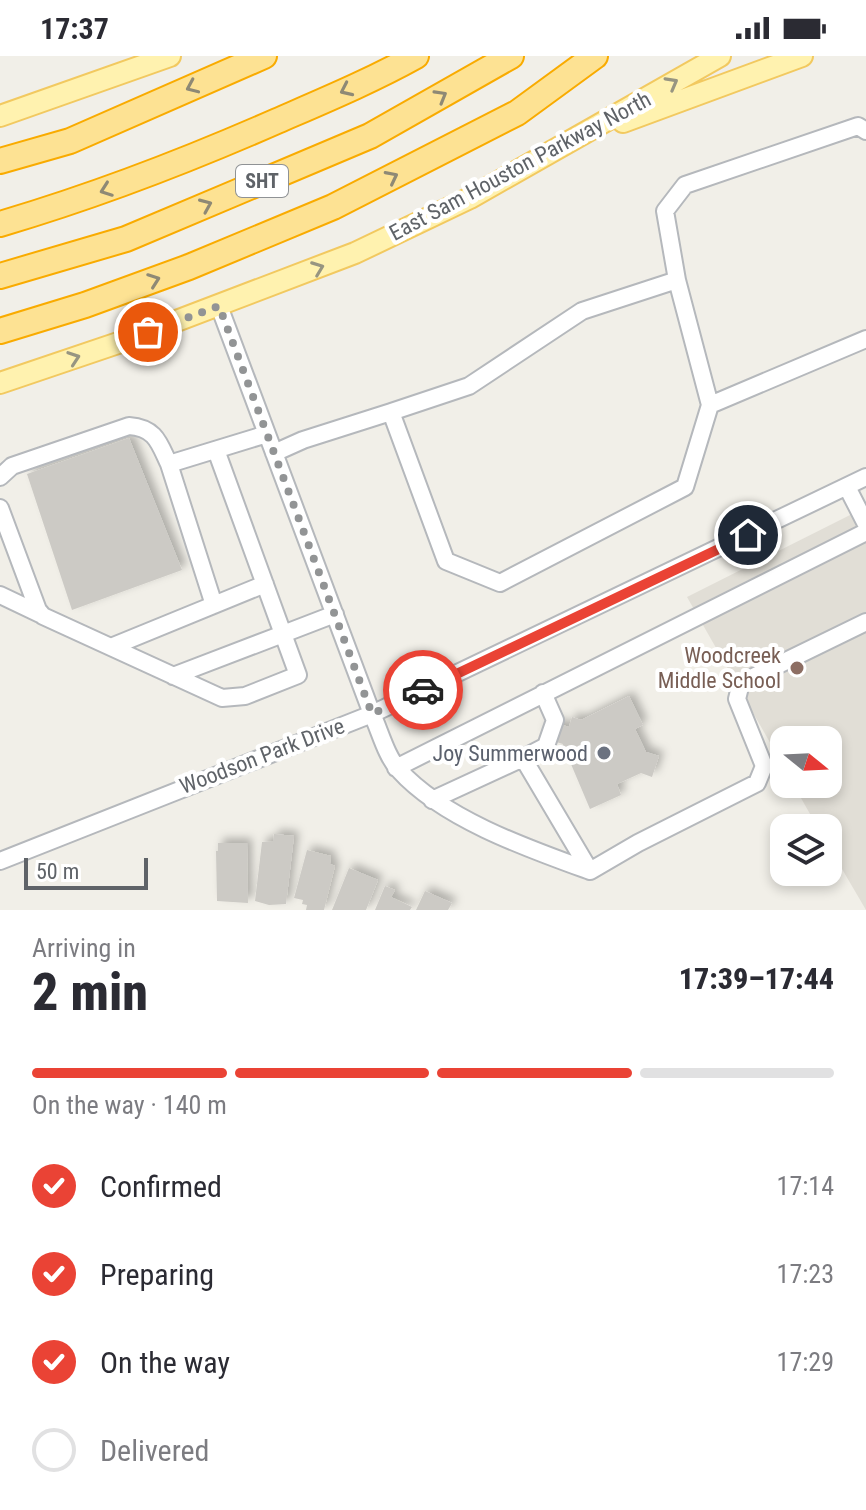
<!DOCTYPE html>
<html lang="en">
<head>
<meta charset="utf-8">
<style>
	body { margin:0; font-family:"Roboto Condensed",sans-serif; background:#f2f2f3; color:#2b2b33; height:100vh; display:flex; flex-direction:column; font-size:30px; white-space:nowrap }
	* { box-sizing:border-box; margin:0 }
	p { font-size:26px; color:#7c7c81 }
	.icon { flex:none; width:44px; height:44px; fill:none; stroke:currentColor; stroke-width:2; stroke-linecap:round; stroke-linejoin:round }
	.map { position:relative; height:854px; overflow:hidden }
	.details { display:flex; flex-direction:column; background:#fff; flex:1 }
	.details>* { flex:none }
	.needle { width:52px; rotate:108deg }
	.tools { position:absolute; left:770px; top:670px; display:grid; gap:16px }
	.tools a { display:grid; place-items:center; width:72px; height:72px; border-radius:16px; background:#fff; box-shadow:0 4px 12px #0003; font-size:40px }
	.scale { position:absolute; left:24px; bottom:20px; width:124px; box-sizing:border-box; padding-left:8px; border:4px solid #5f6368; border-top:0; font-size:22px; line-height:28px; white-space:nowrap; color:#5f6368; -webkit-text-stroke:6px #fff; paint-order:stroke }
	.pin { position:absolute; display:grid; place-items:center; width:68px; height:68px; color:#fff; margin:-34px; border:4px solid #fff; border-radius:50%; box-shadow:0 2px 8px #0007 }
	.courier { position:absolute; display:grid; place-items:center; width:80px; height:80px; margin:-40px; border:6px solid #ea4335; border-radius:50%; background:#fff; color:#222; box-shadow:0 2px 10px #0007 }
	.headline em { font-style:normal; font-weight:800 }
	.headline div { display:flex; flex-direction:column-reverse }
	.headline { display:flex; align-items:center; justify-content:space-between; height:136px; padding:0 32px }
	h1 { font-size:52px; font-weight:800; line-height:60px }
	.bar { display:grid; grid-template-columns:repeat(4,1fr); gap:12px 8px; align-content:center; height:96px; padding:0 32px }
	.bar i { height:10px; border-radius:6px; background:#e1e1e2 }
	.bar .selected { background:#ea4335 }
	.bar p { grid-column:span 4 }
	ol { padding:0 32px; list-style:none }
	li { display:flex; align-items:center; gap:24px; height:88px }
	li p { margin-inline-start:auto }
	li .icon { padding:8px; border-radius:50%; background:#ea4335; color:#fff; stroke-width:4 }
	li:last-child { color:#7c7c81 }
	li i { width:44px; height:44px; border:4px solid #e1e1e2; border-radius:50% }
	.status { display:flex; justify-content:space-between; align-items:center; height:56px; padding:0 40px; background:#fff; direction:ltr }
	.status svg { height:22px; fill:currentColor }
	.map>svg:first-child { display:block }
	.education { fill:#e1ded6 }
	.building { fill:#cccac5; filter:url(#shadow) }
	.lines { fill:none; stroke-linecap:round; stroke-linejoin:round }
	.minor-casing { stroke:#b5b8bc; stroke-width:20 }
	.major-casing { stroke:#f2c960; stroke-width:24 }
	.highway-casing { stroke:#f9ab00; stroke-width:28 }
	.minor { stroke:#fff; stroke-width:16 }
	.major { stroke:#fff2af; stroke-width:20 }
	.highway { stroke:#fde293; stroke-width:24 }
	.oneway { stroke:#979581 }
	.oneway2 { stroke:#8e8975 }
	.done { stroke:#929495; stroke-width:8; stroke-dasharray:0 14.4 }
	.route { stroke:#ea4335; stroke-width:10 }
	.education-dot { fill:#8d6e63; stroke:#fff; stroke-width:3 }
	.worship-dot { fill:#6b7280; stroke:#fff; stroke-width:3 }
	.labels { text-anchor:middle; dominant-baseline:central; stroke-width:8; stroke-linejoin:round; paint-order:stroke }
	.shield { fill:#fff; stroke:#8f9295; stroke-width:2 }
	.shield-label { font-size:20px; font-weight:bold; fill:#5f6368 }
	.street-label { font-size:22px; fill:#5f6368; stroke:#fff }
	.education-label { font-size:22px; fill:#785e54; stroke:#fff; text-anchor:end }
	.worship-label { font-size:22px; fill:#5b616d; stroke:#fff; text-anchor:end }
</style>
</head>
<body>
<div class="status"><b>17:37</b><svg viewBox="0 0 49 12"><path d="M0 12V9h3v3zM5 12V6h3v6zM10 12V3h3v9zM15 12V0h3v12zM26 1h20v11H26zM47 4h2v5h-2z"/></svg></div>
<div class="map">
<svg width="866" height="854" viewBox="0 0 866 854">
	<defs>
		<filter id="shadow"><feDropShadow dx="5" dy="-5" stdDeviation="4" flood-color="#0004"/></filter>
	</defs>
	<rect width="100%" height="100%" fill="#f1efe8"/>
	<path class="education" d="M866 451V854L828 789V772H818L793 728H828V684H784V711L687 541Z"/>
	<path class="building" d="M129 382 182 514 72 554 27 418Z
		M629 640 643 669 635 673 646 696 659 700 652 721 641 717 617 728 621 739 590 753 568 701 559 698 563 688 540 681 546 664 569 671 572 661 581 664Z
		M274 778 294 780 286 848 269 849 255 845 262 786 273 785Z
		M218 787H247L248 847 217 845 216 795H218Z
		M307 794 331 800 330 808 335 810 324 854H306L307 849 302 848 303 844 294 842Z
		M349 812 378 824 366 854H332Z
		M385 830 395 834 391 841 412 851 410 854H375Z
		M425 835 452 847 448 854H416Z"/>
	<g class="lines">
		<g class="minor-casing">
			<path id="minor" d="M677 224 710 349
				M219 250 372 658C380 675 386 700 399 714 443 763 529 793 590 815
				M391 356 469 330 582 255 677 224 665 155 685 129 858 70 866 75
				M274 397 303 384 391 356 446 505 500 527 685 431 710 349 866 283
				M169 408 214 549
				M0 421 12 410 129 370C156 372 159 387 169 408L267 378
				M847 431 866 468
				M0 452 38 554 43 560 222 642 245 640 298 619 283 578 335 558
				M0 539 40 558
				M111 591 265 528
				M173 620 283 578 216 394
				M523 702 546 690 555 664 543 637
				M396 712 866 476
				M432 744 523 702 590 815
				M0 805 372 658 866 421
				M590 815 638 787 757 727 764 710 737 643 741 627 866 566"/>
		</g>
		<g class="major-casing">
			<path id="major" d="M0 60 170 0
				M623 66 802 0
				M0 327 124 285 355 197 470 142 720 0"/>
		</g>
		<g class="highway-casing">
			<path id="highway" d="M0 105 70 85 264 0
				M0 168C95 140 186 105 277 65 323 45 371 25 416 0
				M0 220 126 183 370 80 511 0
				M0 275 85 249 189 211 333 151 517 57 595 0"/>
		</g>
		<use href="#minor" class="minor"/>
		<use href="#major" class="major"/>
		<use href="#highway" class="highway"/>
	</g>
	<defs><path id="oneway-chevron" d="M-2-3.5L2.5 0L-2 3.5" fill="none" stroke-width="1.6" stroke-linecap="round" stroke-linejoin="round" transform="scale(2)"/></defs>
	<g class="oneway">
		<use href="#oneway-chevron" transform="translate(672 27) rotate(-29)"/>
		<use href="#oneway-chevron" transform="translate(318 212) rotate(-21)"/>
		<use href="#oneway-chevron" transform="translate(74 302) rotate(-19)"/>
	</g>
	<g class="oneway2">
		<use href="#oneway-chevron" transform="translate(192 31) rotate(156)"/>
		<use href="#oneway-chevron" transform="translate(346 34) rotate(155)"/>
		<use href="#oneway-chevron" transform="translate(441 40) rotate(-30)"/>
		<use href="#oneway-chevron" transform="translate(392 121) rotate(-27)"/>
		<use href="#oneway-chevron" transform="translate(106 134) rotate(160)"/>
		<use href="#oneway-chevron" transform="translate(206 149) rotate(-23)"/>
		<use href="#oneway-chevron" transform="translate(154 224) rotate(-20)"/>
	</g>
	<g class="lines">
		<path class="done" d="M148 276 219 250 372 658 423 634"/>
		<path class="route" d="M423 634 748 479"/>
	</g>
	<circle class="education-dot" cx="797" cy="612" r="8"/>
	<circle class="worship-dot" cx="604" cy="697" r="8"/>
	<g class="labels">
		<rect class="shield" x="236" y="109" width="52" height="32" rx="6"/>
		<g class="shield-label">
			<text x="262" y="125">SHT</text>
		</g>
		<g class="street-label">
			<text transform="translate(520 110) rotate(-28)">East Sam Houston Parkway North</text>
			<text transform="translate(262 700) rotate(-21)">Woodson Park Drive</text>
		</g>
		<g class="education-label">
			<text x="781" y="599">Woodcreek<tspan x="781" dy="25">Middle School</tspan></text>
		</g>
		<g class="worship-label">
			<text x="588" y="697">Joy Summerwood</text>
		</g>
	</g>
</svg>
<div class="tools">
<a><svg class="needle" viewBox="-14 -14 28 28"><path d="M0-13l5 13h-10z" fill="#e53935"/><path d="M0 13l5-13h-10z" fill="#7c7c81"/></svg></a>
<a><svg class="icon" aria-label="layers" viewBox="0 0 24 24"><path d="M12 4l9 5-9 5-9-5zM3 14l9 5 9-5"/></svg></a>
</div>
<div class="scale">50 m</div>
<div class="pin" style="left:148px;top:276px;background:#ea580c"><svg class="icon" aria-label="bag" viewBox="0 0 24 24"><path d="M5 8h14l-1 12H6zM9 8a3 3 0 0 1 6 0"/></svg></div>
<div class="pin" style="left:748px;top:479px;background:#1f2937"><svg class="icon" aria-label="home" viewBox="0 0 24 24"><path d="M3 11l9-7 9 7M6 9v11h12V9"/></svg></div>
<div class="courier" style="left:423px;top:634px"><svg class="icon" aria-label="car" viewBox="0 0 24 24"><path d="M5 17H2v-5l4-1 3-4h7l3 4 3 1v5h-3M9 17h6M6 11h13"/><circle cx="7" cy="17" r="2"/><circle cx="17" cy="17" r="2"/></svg></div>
</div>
<section class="details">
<div class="headline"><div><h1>2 min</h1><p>Arriving in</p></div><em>17:39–17:44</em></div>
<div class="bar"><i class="selected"></i><i class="selected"></i><i class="selected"></i><i></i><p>On the way · 140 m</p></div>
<ol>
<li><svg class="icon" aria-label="check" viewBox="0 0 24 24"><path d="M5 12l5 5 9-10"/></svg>Confirmed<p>17:14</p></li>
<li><svg class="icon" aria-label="check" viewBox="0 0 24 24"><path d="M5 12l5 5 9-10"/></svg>Preparing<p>17:23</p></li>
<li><svg class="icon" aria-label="check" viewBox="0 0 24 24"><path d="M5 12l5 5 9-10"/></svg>On the way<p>17:29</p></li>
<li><i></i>Delivered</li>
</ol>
</section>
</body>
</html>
